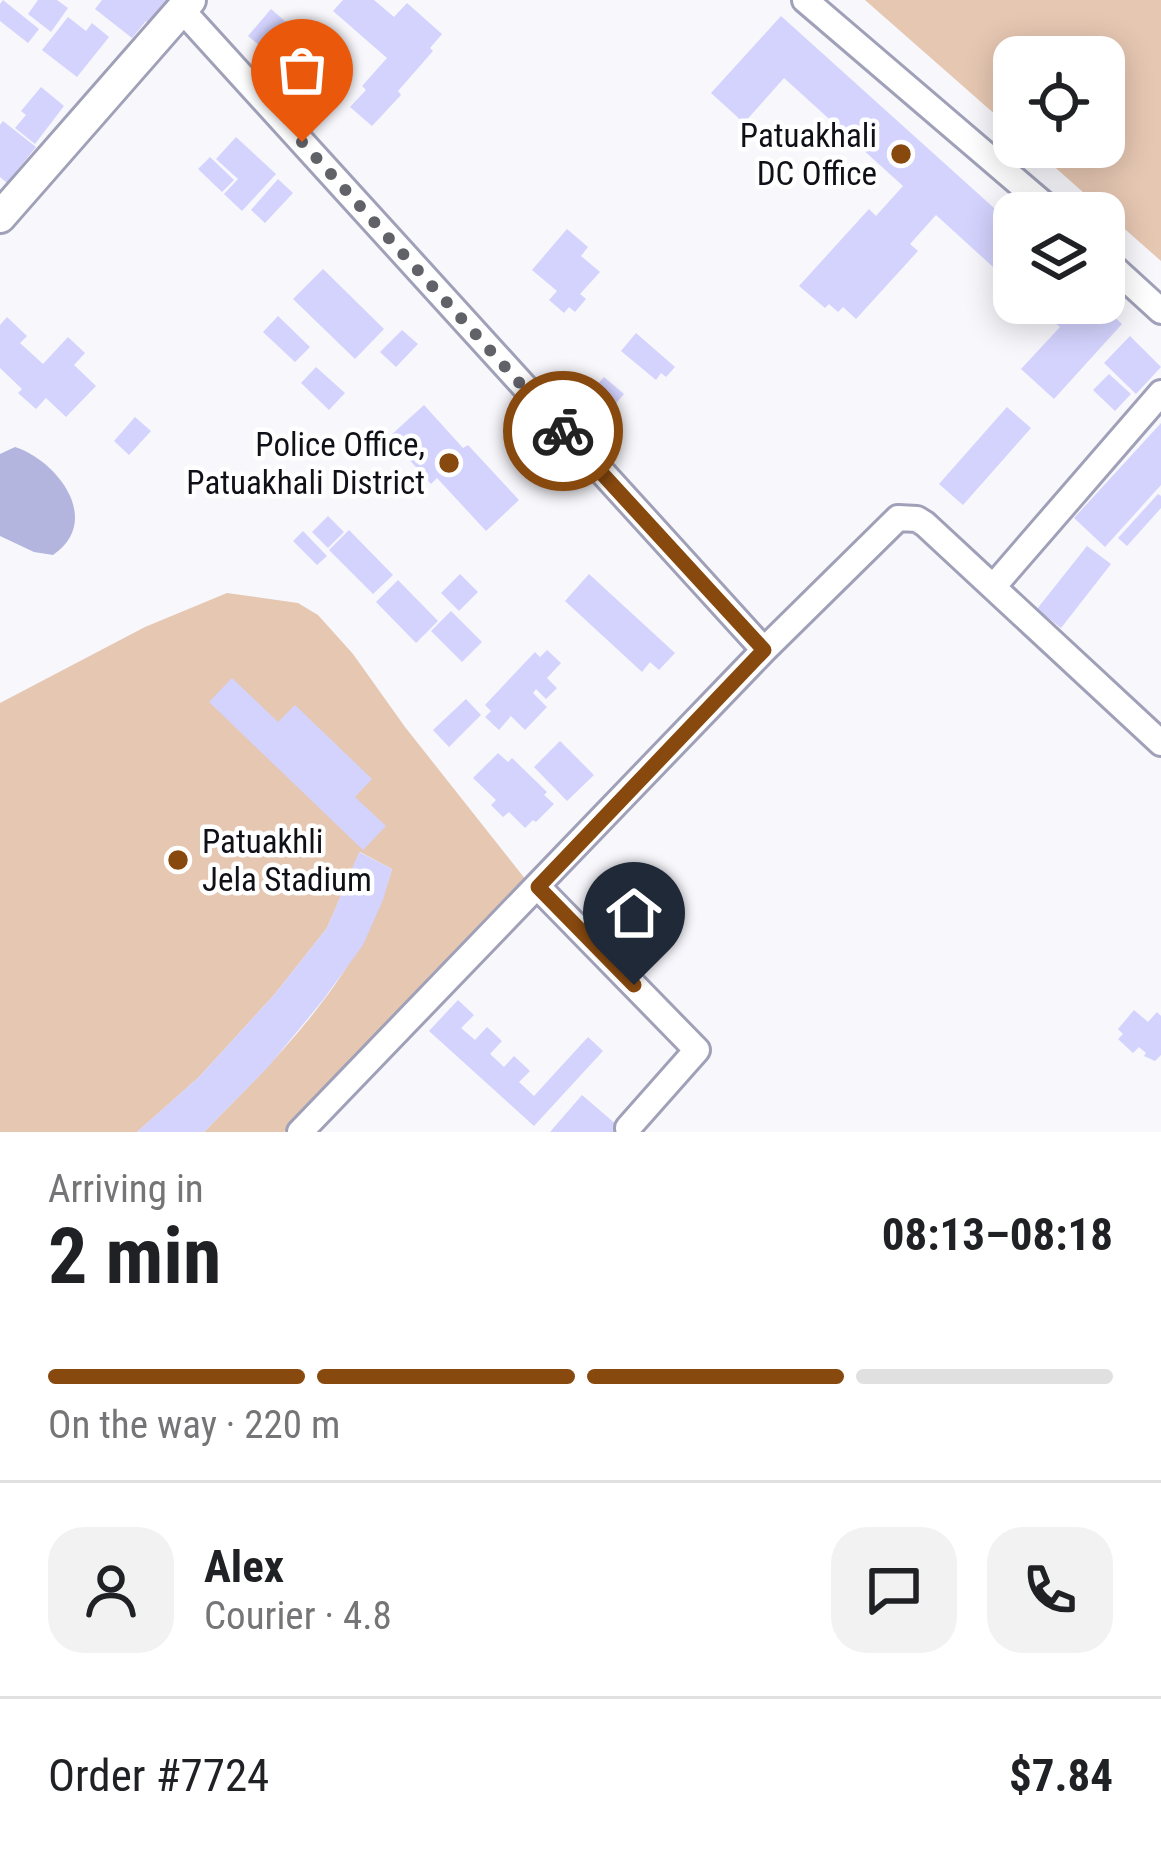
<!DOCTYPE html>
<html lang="en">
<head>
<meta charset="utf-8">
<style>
	body { margin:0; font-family:"Roboto Condensed",sans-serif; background:#f2f2f2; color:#202124; height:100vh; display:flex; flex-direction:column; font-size:45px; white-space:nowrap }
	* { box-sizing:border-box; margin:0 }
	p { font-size:39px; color:#757577 }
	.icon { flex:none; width:66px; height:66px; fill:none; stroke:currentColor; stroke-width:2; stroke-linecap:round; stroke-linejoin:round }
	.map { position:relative; height:1132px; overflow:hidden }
	.sheet { display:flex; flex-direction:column; background:#fff; flex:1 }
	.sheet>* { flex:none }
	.buttons { position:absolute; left:993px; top:36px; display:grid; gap:24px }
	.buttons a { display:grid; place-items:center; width:132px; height:132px; border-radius:24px; background:#fff; box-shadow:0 6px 30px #0003; font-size:60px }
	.pin { position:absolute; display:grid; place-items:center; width:102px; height:102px; color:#fff; margin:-123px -51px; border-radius:50% 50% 50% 0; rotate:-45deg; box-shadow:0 0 12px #0007 }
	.pin .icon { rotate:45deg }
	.courier { position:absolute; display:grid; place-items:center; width:120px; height:120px; margin:-60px; border:9px solid #88490f; border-radius:50%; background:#fff; color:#222; box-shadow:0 3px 15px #0007 }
	.headline em { font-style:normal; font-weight:700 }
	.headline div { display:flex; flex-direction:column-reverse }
	.headline { display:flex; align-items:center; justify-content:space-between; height:204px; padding:0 48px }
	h1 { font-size:78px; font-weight:700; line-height:90px }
	.bar { display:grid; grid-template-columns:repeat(4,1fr); gap:18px 12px; align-content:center; height:144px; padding:0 48px }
	.bar i { height:15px; border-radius:9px; background:#e0e0e0 }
	.bar .current { background:#88490f }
	.bar p { grid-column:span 4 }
	.line { display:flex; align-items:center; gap:30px; padding:0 48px; border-top:3px solid #e0e0e0 }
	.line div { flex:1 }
	.round { display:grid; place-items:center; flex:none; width:126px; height:126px; border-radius:36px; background:#f2f2f2 }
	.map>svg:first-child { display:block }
	.green { fill:#e6c7b2 }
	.water { fill:#b4b5df }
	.building { fill:#d3d3fe }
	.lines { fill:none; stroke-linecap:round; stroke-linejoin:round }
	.minor-casing { stroke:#a0a1b8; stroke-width:30 }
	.tertiary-casing { stroke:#a0a1b8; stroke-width:36 }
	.minor { stroke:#fff; stroke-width:24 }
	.tertiary { stroke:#fff; stroke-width:30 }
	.done { stroke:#616168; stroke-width:12; stroke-dasharray:0 21.6 }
	.route { stroke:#88490f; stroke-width:15 }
	.poi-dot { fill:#88490f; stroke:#fff; stroke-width:4.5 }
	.labels { text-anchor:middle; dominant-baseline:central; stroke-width:9; stroke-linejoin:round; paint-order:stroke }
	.poi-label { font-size:33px; fill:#101018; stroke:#fff; text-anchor:end }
</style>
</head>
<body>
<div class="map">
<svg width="1161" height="1132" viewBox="0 0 1161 1132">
	<rect width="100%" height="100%" fill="#f7f7fc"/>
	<path class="green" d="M865 0H1161V261L1032 147H1104V57H1014V131Z
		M227 593 298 603 318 615 353 654 405 727 526 880 284 1132H204C279 1056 362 975 392 869L360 852 327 928 274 995 199 1077 137 1132H0V703L145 627Z"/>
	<path class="water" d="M15 447C58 461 103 521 53 555L34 552 0 536V454Z"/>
	<path class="building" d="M3 0 39 29 28 43 0 21V4Z
		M38 0H57L68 8 51 32 28 14Z
		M102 0H169L149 24 146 21 132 38 95 9Z
		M343 0H374L394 17 407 3 442 34 430 48 433 51 398 91 401 95 372 126 350 107 366 90 362 86 387 58 333 11Z
		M271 9 303 37 280 63 248 36Z
		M781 16 1014 226V286L936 215 910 244 918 251 856 319 843 307 838 312 829 304 825 308 799 286 869 209 876 216 903 186 784 78 744 123 711 93Z
		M68 17 86 31 92 23 109 37 77 77 42 50Z
		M41 87 64 106 35 144 15 128 26 115 21 111Z
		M3 121 36 147 7 183 0 177V125Z
		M236 137 276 174 242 211 224 194 238 179 216 159Z
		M210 157 234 180 222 192 198 169Z
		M278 179 293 193 265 223 251 210Z
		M567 229 588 247 581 256 600 272 580 294 586 299 575 312 569 307 564 313 549 300 557 291 532 270Z
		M323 269 384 329 355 359 293 299Z
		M1033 303H1099L1122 324 1054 399 1021 369 1060 327Z
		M278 316 310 347 295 362 263 332Z
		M7 317 27 336 20 343 43 364 68 337 85 353 74 365 96 386 66 417 46 398 36 409 18 393 22 389 0 368V325Z
		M402 330 418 344 396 367 380 352Z
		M636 333 675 367 666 377 661 373 656 380 621 351Z
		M1130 336 1161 367 1136 394 1104 363Z
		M316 367 345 393 329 410 301 383Z
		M1109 374 1131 394 1115 411 1093 390Z
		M604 377 624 394 606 415 586 397Z
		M424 405 463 448 468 445 519 500 486 531 437 478 431 484 389 437Z
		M1007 407 1031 428 963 505 939 484Z
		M135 417 151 431 129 455 114 441Z
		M1161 423V485L1105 547 1074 518Z
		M1158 494 1161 496V508L1127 546 1118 538Z
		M328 516 344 532 328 548 312 532Z
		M349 530 393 575 373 594 329 550Z
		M303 531 327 556 317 565 293 541Z
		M1087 546 1111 564 1061 628 1037 609Z
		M460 574 478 592 459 611 441 593Z
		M589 574 675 653 659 670 650 662 642 672 565 601Z
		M398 580 438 621 416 643 376 602Z
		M451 611 482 642 462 662 431 631Z
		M547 650 561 663 547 678 557 688 546 699 536 689 533 693 547 707 525 730 511 716 499 730 485 717 491 711 485 705 535 652 540 657Z
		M232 678 278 722 295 705 372 779 355 797 386 826 363 850 209 702Z
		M466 699 481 715 449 747 433 730Z
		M560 741 594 775 567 801 534 767Z
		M498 753 508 762 512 758 547 792 544 795 554 804 536 822 533 820 525 828 509 812 503 817 491 805 496 800 473 778Z
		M359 852 392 869 383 900 363 945 323 1000 268 1067 204 1132H137L199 1077 274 995 327 928Z
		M458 1000 474 1015 461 1028 475 1040 487 1027 502 1041 490 1054 504 1067 514 1056 530 1071 519 1082 534 1096 588 1037 603 1051 534 1126 429 1031Z
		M1134 1010 1148 1022 1157 1012 1161 1016V1055L1155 1061 1144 1056 1146 1053 1139 1047 1133 1053 1118 1039 1123 1034 1118 1029Z
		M582 1095 625 1132H550Z"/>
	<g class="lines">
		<g class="minor-casing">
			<path id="minor" d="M805 0 1054 213
				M181 9 764 650
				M1104 259 1161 311
				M993 587 1161 393
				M538 887 697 1050 628 1128
				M300 1132 764 650 898 518 917 519 925 524 1161 743"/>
		</g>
		<g class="tertiary-casing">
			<path id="tertiary" d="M0 217 190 0"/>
		</g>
		<use href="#minor" class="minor"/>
		<use href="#tertiary" class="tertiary"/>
	</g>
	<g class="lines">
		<path class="done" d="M302 142 563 431"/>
		<path class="route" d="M563 431 764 650 538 887 634 985"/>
	</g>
	<g class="poi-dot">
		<circle cx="901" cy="154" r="12"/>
		<circle cx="449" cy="463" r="12"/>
		<circle cx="178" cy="860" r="12"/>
	</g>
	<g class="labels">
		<g class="poi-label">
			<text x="877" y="135">Patuakhali<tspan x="877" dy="38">DC Office</tspan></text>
			<text x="425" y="444">Police Office,<tspan x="425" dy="38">Patuakhali District</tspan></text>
			<text x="202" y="841" text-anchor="start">Patuakhli<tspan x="202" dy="38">Jela Stadium</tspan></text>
		</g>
	</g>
</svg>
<div class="buttons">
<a><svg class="icon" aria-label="locate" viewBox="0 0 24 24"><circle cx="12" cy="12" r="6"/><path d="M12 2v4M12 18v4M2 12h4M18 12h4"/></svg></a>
<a><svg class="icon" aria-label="layers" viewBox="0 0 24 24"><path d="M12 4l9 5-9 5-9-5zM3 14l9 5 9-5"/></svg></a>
</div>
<div class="pin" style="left:302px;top:142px;background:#ea580c"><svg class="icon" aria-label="bag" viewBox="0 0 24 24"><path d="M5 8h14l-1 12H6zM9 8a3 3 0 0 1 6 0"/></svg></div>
<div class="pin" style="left:634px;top:985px;background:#1f2937"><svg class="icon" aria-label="home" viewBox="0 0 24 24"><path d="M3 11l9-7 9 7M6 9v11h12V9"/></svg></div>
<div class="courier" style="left:563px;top:431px"><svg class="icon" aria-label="bike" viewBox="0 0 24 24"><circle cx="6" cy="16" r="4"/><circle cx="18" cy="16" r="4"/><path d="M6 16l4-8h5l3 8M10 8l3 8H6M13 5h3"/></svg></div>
</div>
<section class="sheet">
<div class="headline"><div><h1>2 min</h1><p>Arriving in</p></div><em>08:13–08:18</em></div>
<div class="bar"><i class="current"></i><i class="current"></i><i class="current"></i><i></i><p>On the way · 220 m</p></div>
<div class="line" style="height:216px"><a class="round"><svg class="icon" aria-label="person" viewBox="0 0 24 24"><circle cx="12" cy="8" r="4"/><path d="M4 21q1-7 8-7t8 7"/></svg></a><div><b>Alex</b><p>Courier · 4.8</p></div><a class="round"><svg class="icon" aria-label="chat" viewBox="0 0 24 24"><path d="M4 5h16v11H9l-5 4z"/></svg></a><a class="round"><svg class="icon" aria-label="phone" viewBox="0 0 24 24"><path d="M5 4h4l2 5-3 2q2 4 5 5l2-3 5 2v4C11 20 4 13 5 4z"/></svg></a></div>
<div class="line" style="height:156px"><div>Order #7724</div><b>$7.84</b></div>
</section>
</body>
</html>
